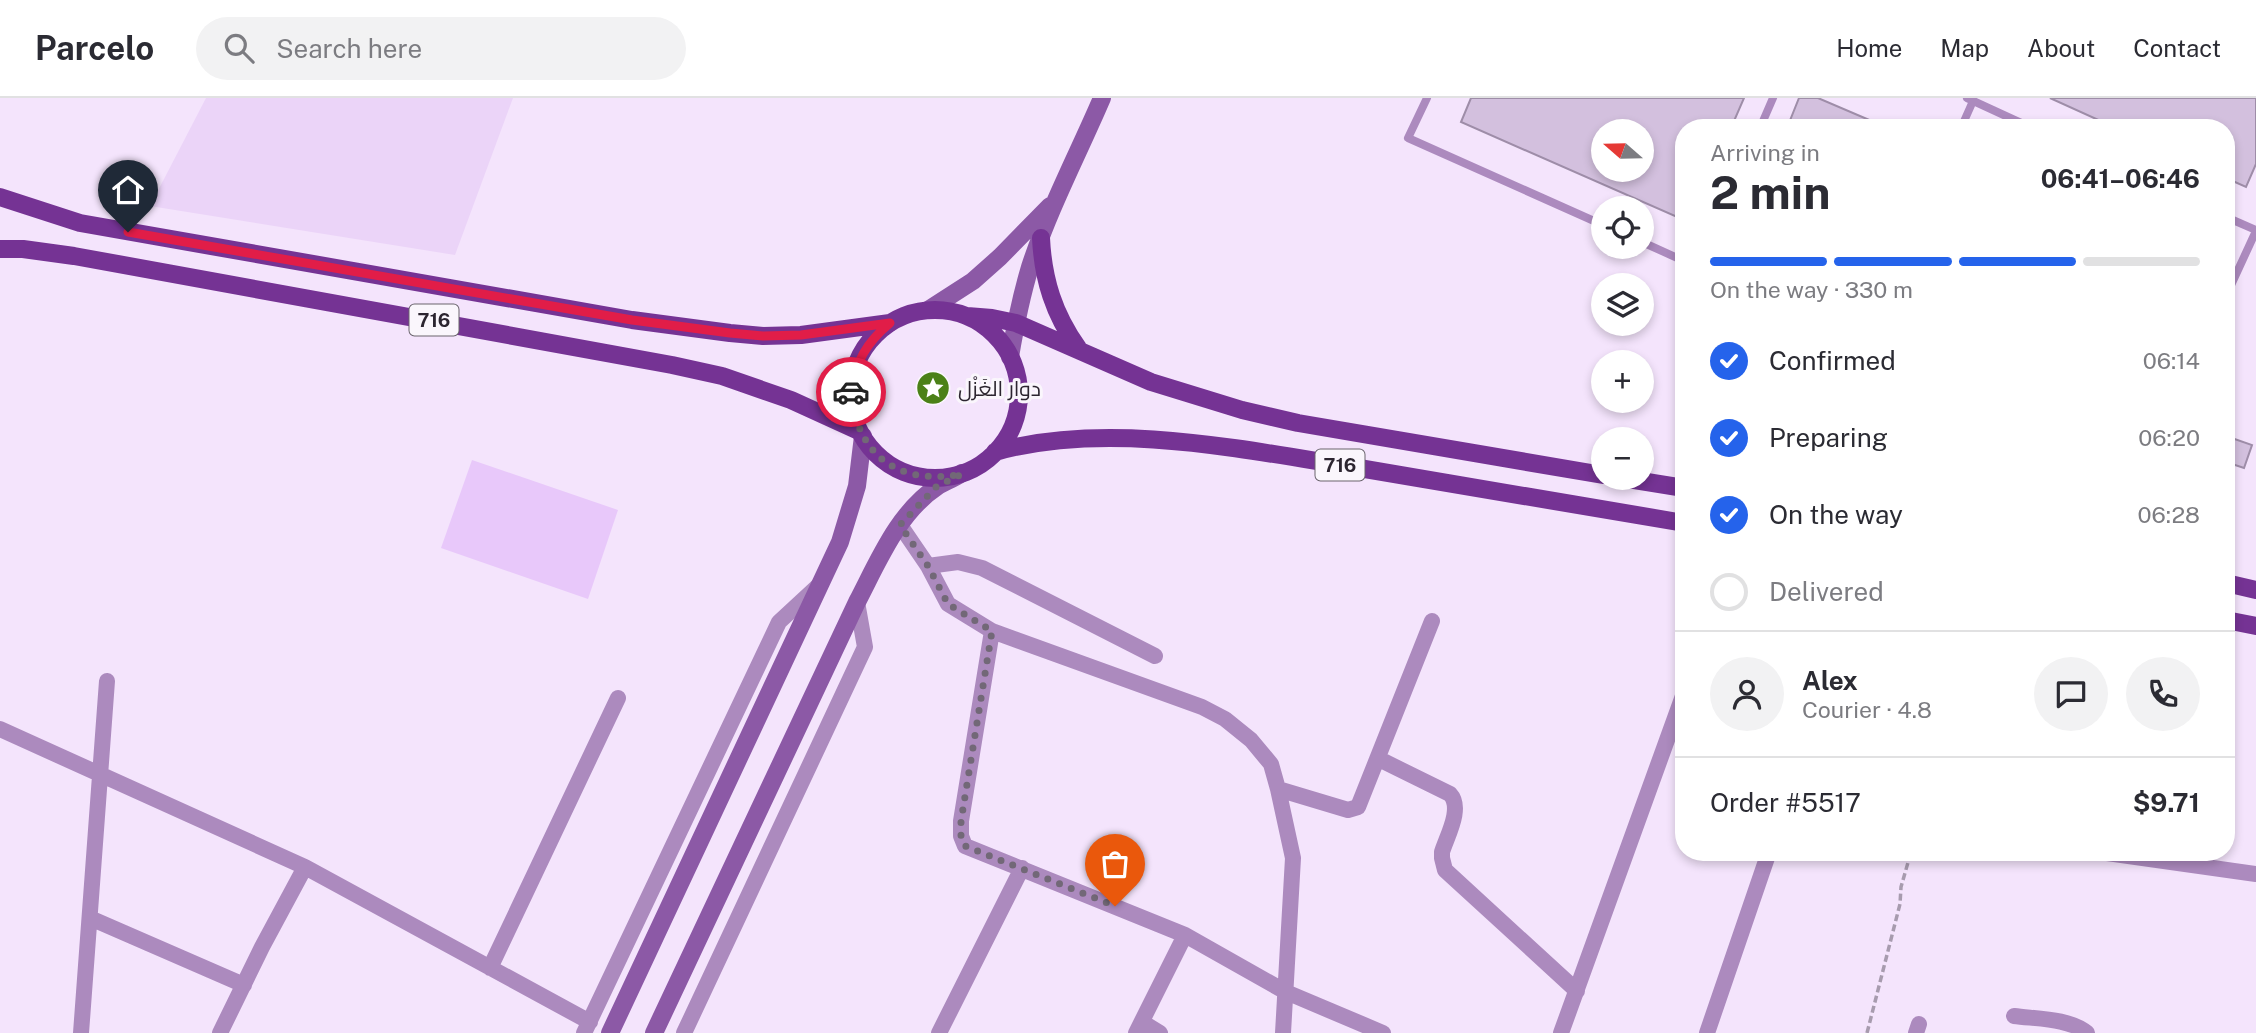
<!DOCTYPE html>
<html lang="en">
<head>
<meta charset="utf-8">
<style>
	body { margin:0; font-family:"Public Sans",Cairo,sans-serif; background:#f2f2f3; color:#2b2b33; height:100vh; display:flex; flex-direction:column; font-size:26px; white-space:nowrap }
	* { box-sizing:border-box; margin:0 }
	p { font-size:23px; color:#7c7c81 }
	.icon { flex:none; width:38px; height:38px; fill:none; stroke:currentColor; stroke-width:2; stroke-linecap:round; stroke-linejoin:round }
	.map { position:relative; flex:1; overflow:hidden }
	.drawer { position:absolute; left:1675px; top:21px; width:560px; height:742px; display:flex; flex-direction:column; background:#fff; border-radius:28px; box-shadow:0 4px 10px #0003 }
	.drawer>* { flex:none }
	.needle { width:46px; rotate:290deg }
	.fabs { position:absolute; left:1591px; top:21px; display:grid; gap:14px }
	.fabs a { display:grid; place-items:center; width:63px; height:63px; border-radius:50%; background:#fff; box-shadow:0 4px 10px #0003; font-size:35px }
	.pin { position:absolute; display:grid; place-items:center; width:60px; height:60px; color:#fff; margin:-72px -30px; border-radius:50% 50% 50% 0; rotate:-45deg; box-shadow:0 0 7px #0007 }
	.pin .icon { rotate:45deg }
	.courier { position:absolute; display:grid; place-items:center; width:70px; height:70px; margin:-35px; border:5px solid #e11d48; border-radius:50%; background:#fff; color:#222; box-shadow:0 2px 9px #0007 }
	.headline em { font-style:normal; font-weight:700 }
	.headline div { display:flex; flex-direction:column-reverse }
	.headline { display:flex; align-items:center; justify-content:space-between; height:119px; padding:0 35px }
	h1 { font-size:46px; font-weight:700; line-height:52px }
	.bar { display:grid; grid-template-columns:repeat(4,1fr); gap:10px 7px; align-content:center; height:84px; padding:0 35px }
	.bar i { height:9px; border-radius:5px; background:#e1e1e2 }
	.bar .active { background:#2563eb }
	.bar p { grid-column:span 4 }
	.line { display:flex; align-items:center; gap:18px; padding:0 35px; border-top:2px solid #e1e1e2 }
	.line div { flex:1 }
	.round { display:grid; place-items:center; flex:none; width:74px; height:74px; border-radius:37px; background:#f2f2f3 }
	ol { padding:0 35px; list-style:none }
	li { display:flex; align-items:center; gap:21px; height:77px }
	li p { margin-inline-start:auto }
	li .icon { padding:7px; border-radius:50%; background:#2563eb; color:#fff; stroke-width:4 }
	li:last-child { color:#7c7c81 }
	li i { width:38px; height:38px; border:4px solid #e1e1e2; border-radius:50% }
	header { display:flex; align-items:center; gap:42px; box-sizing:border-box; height:98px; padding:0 35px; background:#fff; border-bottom:2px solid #e1e1e2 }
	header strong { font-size:33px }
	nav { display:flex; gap:38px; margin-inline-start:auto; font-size:24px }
	.search { width:490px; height:63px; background:#f2f2f3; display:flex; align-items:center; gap:18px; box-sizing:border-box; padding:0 24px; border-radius:38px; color:#7c7c81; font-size:26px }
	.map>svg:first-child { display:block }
	.built { fill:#ebd4f8 }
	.green { fill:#e8c8fa }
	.building { fill:#d3c0de; stroke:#9e8da8; stroke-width:2; fill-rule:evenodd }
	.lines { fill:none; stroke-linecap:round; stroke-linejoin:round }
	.path { stroke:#a79bae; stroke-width:3.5; stroke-dasharray:7 3.5; stroke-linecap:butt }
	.service { stroke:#ac8abe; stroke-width:8 }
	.minor { stroke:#ac8abe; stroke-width:16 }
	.secondary { stroke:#8c59a6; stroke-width:18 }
	.primary { stroke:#753394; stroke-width:18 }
	.done { stroke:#726877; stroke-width:7; stroke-dasharray:0 12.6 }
	.route { stroke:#e11d48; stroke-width:9 }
	.labels { text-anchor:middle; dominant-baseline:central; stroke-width:6; stroke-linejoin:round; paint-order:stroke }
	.shield { fill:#faf6fc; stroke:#6a646d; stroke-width:2 }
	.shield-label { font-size:19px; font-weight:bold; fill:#2c2530 }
	.poi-label { font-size:21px; fill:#2c2530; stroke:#faf6fc; text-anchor:start }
</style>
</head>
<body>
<header>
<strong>Parcelo</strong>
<div class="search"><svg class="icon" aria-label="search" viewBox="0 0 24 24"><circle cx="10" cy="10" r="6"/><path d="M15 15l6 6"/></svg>Search here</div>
<nav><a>Home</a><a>Map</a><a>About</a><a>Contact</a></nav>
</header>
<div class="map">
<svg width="2256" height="935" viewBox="0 0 2256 935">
	<rect width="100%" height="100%" fill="#f4e4fc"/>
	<path class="built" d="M206 0H513L455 157 150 108Z"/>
	<path class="green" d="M472 362 618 412 588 501 441 450Z"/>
	<path class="building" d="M1471 0H1744L1731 30H1684V122L1461 24ZM1603 33H1642V72H1603Z
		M1799 0H1818L1888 30H1787Z
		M2050 0H2256V66L2246 89 2226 80V30H2116Z
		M2226 338 2252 347 2244 370 2226 364Z"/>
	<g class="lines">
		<path class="path" d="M1867 935 1900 806 1901 789 1911 754"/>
		<path class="service" d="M1427 0 1408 40 1603 127
			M1967 0 2032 30
			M1760 30 1773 0
			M1961 30 1973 3
			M2226 119 2256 132
			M1642 144 1684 163
			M2226 198 2256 133"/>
		<path class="minor" d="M900 427 928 468 948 506 992 533 1202 609 1225 621 1251 642 1271 666 1278 691 1293 760 1283 935
			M928 468 958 464 982 470 1155 558
			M992 533 961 723V738L965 748 1185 837 1286 894 1383 935
			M0 631 305 769 590 924
			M1379 661 1450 696C1463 710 1447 738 1442 754V760L1445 772 1577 893
			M1278 691 1348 712 1358 709 1432 523
			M2100 754 2256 776
			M90 820 244 887
			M490 870 618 600
			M2014 918C2036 921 2069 920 2087 935
			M1142 924 1160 935
			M81 935 107 583
			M220 935 262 849 305 769
			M584 935 779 524 819 487
			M684 935 865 549 857 504
			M939 935 1022 770
			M1136 935 1185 837
			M1561 935 1684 595
			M1707 935 1769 754
			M1916 935 1919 926"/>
		<path class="secondary" d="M928 212 973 183 1000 159 1050 108
			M1010 259C1015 229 1021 199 1030 169 1049 111 1078 56 1102 0
			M610 935 840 444 857 388 863 338
			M654 935 857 504C878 464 898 414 938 388 945 384 954 380 962 375"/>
		<path class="primary" d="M0 99 80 125 632 222 730 235 763 238 801 237 890 225
			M1041 140C1043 182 1054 216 1078 250
			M0 151H23L74 158 672 267 722 278 791 302 859 333
			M851 296a84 84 0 1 1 168 0a84 84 0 1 1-168 0Z
			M967 218 992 220 1016 225 1151 284 1242 312 1298 325 1603 377
			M995 354C1108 322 1245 352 1359 370 1467 388 1575 407 1684 425
			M1622 380 1684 390
			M2226 485 2256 492
			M2226 522 2256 528"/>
	</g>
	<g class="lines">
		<path class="done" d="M851 294C857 358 899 388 962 376L936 389 900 427 928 468 948 506 992 533 961 723V738L965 748 1115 808"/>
		<path class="route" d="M128 134 632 222 730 235 763 238 801 237 890 225C867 244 855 264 851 294"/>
	</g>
	<defs>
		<g id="sight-disc" transform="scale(1.75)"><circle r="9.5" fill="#4b8117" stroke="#faf6fc"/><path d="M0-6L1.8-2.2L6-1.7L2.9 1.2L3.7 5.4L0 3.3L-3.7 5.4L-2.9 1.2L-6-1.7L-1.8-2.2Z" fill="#fff"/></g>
	</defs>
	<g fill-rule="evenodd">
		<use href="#sight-disc" x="933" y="290"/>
	</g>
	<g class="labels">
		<g class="shield">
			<rect x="409.5" y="206.5" width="49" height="31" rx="5"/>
			<rect x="1315.5" y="351.5" width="49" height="31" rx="5"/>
		</g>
		<g class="shield-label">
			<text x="434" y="222">716</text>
			<text x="1340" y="367">716</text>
		</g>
		<g class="poi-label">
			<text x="958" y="290">دوار الغَزْل</text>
		</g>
	</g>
</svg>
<div class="fabs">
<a><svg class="needle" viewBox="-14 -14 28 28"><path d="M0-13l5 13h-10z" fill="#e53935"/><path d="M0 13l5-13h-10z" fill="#7c7c81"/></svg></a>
<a><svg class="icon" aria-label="locate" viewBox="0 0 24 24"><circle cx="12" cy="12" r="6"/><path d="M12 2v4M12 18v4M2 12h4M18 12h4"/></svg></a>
<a><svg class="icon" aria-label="layers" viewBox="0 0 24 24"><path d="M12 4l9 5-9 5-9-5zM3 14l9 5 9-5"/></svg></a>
<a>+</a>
<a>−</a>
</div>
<div class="pin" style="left:1115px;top:808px;background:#ea580c"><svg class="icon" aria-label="bag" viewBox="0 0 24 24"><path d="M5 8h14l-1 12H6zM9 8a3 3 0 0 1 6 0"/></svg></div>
<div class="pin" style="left:128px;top:134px;background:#1f2937"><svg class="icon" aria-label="home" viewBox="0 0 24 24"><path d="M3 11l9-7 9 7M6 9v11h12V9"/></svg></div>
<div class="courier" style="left:851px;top:294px"><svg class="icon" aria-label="car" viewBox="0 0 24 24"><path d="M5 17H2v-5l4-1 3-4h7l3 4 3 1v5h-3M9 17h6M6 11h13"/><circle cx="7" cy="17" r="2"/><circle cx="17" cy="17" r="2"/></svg></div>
<section class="drawer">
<div class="headline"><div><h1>2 min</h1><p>Arriving in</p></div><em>06:41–06:46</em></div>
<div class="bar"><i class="active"></i><i class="active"></i><i class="active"></i><i></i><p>On the way · 330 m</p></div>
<ol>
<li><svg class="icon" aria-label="check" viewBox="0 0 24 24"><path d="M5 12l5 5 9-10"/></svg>Confirmed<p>06:14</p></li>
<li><svg class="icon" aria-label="check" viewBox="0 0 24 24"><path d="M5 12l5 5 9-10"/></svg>Preparing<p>06:20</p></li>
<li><svg class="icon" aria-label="check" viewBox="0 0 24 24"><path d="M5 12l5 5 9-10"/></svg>On the way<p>06:28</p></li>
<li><i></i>Delivered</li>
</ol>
<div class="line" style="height:126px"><a class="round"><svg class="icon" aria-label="person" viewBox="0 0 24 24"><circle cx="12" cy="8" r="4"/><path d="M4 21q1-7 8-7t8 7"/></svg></a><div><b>Alex</b><p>Courier · 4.8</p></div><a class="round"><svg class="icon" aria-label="chat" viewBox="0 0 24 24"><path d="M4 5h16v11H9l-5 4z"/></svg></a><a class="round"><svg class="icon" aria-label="phone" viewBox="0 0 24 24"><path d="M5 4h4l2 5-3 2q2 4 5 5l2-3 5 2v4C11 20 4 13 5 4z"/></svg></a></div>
<div class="line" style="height:91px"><div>Order #5517</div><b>$9.71</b></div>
</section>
</div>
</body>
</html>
